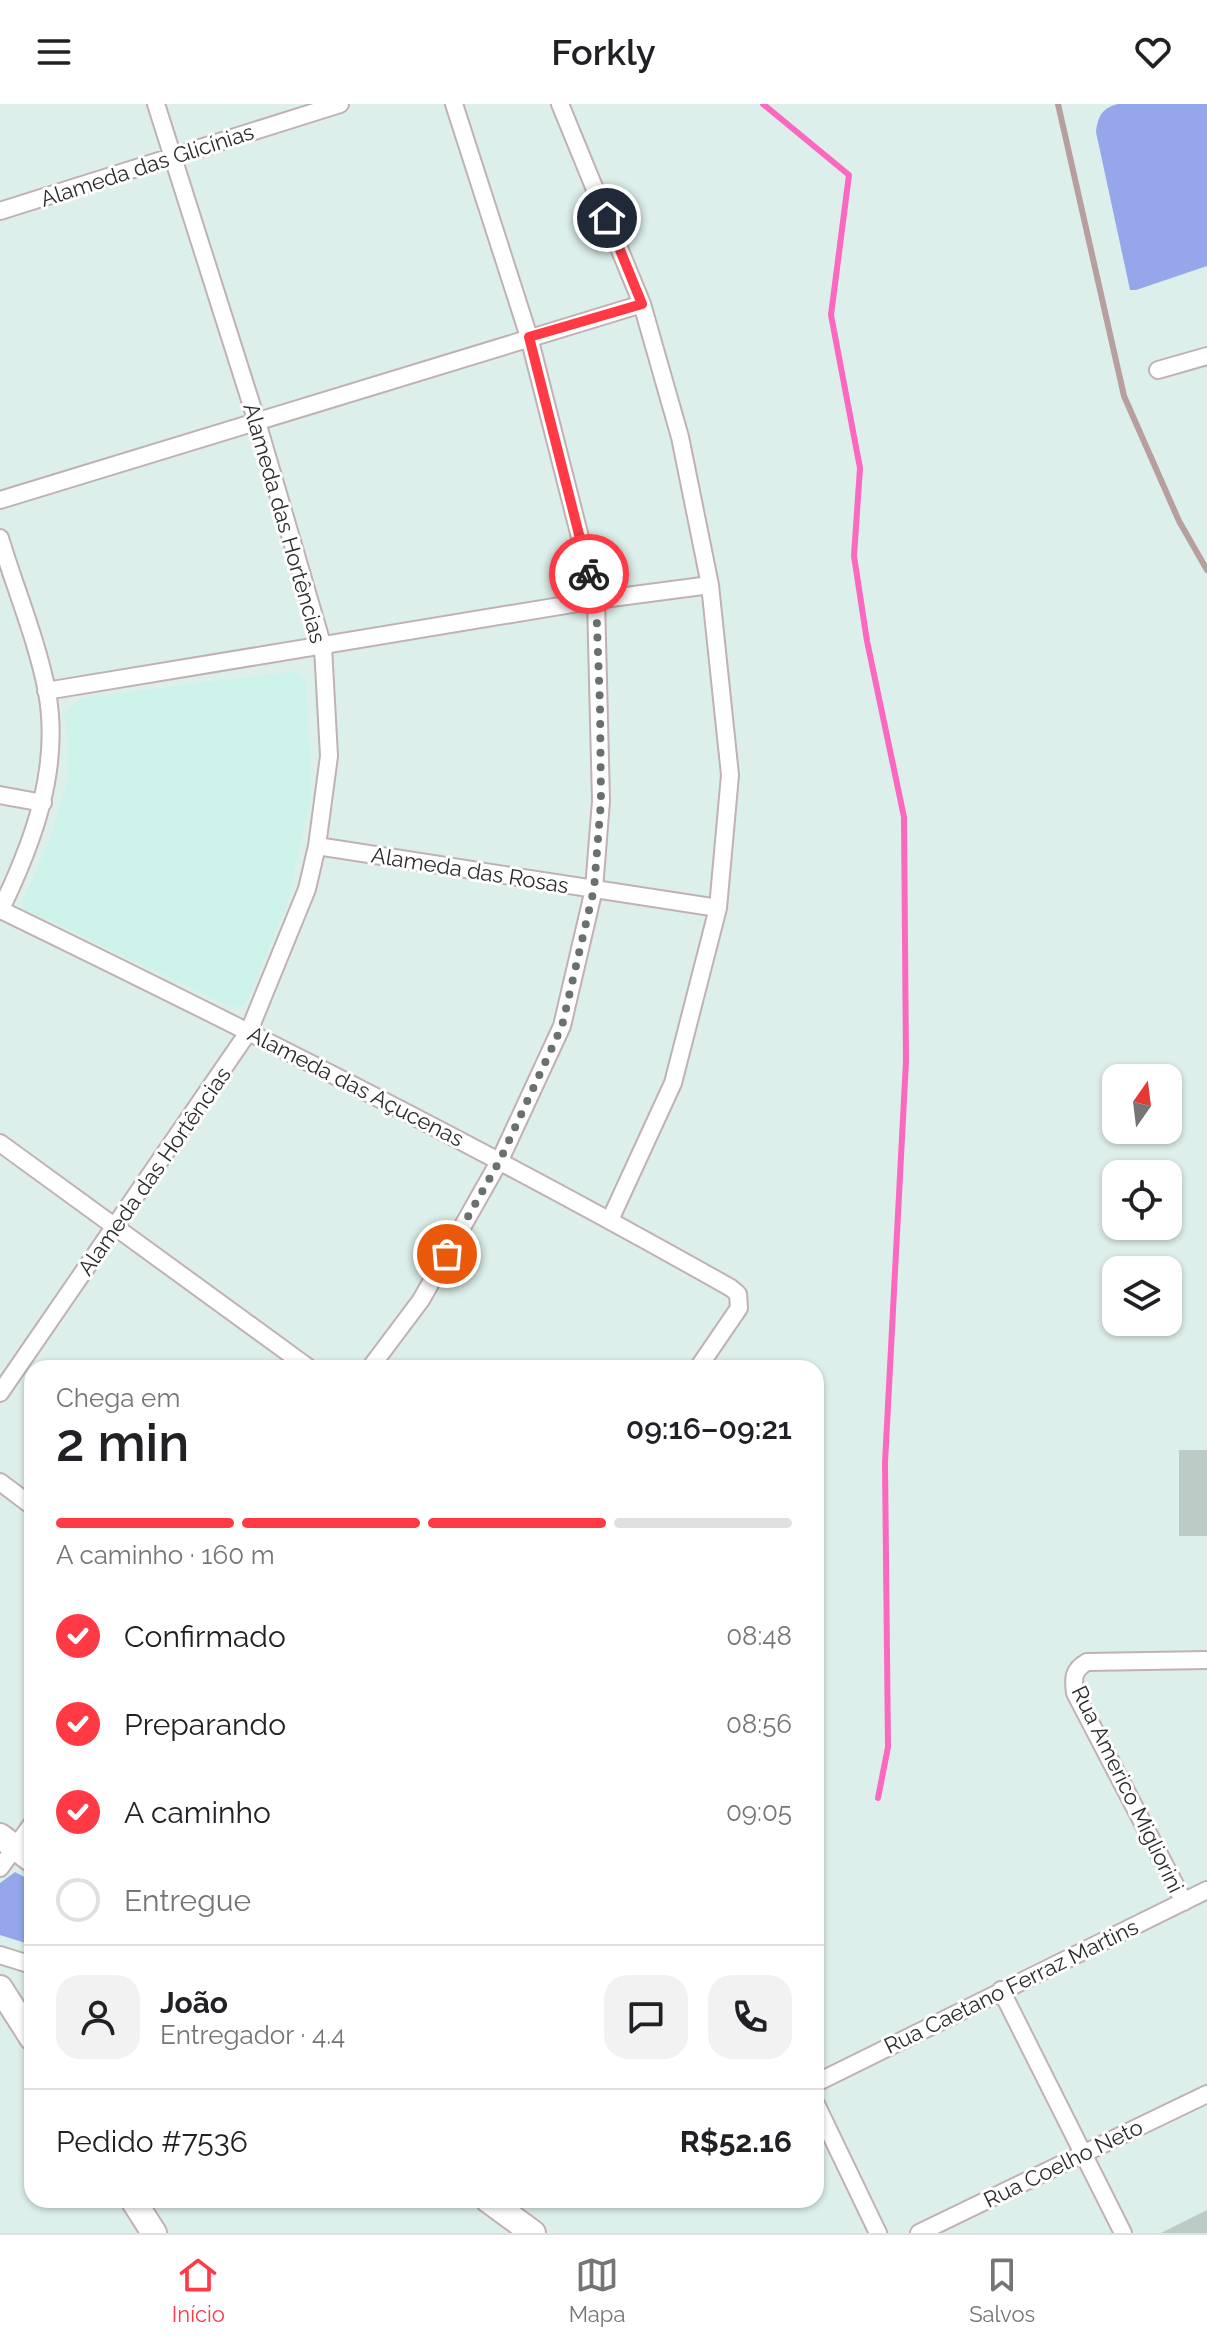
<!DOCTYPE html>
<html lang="pt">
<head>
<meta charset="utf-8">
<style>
	body { margin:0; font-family:Raleway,sans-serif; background:#f2f2f2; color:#202124; height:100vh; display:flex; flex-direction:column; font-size:30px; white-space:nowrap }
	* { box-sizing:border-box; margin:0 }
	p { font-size:26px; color:#757577 }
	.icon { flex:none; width:44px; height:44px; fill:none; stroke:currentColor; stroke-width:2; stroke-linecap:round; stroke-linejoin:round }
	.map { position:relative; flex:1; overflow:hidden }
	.drawer { position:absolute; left:24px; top:1256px; width:800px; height:848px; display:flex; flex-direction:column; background:#fff; border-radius:24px; box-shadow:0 2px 6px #0004 }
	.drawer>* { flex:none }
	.needle { width:52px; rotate:14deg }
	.controls { position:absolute; left:1102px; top:960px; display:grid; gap:16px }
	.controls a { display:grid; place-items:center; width:80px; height:80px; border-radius:16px; background:#fff; box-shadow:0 2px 6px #0004; font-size:40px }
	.pin { position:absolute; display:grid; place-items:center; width:68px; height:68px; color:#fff; margin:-34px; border:4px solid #fff; border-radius:50%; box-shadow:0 2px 8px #0007 }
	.courier { position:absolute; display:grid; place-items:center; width:80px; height:80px; margin:-40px; border:6px solid #ff3a45; border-radius:50%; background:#fff; color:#222; box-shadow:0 2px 10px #0007 }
	.headline em { font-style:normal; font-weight:600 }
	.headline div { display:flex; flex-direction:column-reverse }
	.headline { display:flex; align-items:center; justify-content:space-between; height:136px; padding:0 32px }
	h1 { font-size:52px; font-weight:600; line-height:60px }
	.bar { display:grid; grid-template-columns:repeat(4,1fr); gap:12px 8px; align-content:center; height:96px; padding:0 32px }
	.bar i { height:10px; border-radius:6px; background:#e0e0e0 }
	.bar .current { background:#ff3a45 }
	.bar p { grid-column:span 4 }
	.line { display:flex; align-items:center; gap:20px; padding:0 32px; border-top:2px solid #e0e0e0 }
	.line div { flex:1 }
	.round { display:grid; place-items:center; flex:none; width:84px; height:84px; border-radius:24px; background:#f2f2f2 }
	ol { padding:0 32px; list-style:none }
	li { display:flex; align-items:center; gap:24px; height:88px }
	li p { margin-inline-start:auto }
	li .icon { padding:8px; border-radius:50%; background:#ff3a45; color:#fff; stroke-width:4 }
	li:last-child { color:#757577 }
	li i { width:44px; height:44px; border:4px solid #e0e0e0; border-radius:50% }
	header { display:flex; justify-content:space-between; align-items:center; height:104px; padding:0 32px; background:#fff; font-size:36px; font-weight:600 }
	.dock { display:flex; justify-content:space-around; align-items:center; height:112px; border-top:2px solid #e0e0e0; background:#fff; font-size:22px; color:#757577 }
	.dock a { display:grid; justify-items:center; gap:4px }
	.dock .current { color:#ff3a45 }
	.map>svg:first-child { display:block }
	.education { fill:#ccf2ea }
	.green { fill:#95a7ea }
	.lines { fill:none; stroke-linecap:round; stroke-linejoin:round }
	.stream { stroke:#fa68c0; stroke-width:6 }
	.building { fill:#bdcbc7 }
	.minor-casing { stroke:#c1b1b2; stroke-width:20 }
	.secondary-casing { stroke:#c1b1b2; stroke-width:28 }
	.minor { stroke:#fff; stroke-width:16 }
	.secondary { stroke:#fff; stroke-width:24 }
	.rail { stroke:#b89f9f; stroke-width:6 }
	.done { stroke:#6a706e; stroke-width:8; stroke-dasharray:0 14.4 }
	.route { stroke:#ff3a45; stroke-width:10 }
	.labels { text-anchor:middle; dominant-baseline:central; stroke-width:6; stroke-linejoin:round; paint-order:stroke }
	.street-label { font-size:22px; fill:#2c2c2c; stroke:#fff }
</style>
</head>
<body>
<header><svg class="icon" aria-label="menu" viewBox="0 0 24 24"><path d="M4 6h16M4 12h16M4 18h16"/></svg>Forkly<svg class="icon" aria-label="heart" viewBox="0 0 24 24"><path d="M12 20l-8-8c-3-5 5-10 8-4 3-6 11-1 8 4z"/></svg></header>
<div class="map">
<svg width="1207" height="2129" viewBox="0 0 1207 2129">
	<rect width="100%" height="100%" fill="#ddefea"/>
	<path class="education" d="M293 567 306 575 311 690 287 800 247 896 241 903H231L23 804V797L50 735 68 675V635L64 610 82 594Z"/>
	<path class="green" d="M1118 0H1207V162L1136 186H1130L1096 28C1098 12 1102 4 1118 0Z
		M15 1768 32 1777V1841L0 1831V1779Z"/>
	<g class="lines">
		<path class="stream" d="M763 0 849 71 831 211 860 364 854 452 867 537 904 713 906 957 885 1359 888 1643 878 1694"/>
	</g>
	<path class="building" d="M1179 1346H1207V1432H1179Z
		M1207 2106V2129H1161Z"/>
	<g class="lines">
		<g class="minor-casing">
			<path id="minor" d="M560 0 642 200 680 333 710 481 730 671 718 804 673 979 610 1116
				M0 107 340 0
				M1158 266 1207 252
				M0 396 642 200
				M0 434C15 484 37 536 47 588 61 665 33 739 0 807
				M46 587 596 496 710 481
				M0 691 43 699
				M317 742 718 804
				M1 806C248 926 492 1049 731 1184L738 1190 739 1204 698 1264
				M0 1039 309 1264
				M370 1264 421 1196 500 1056 562 922 594 785 601 697 596 496 529 233 454 0
				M0 1289 249 927 307 785 317 742 329 652 323 543 257 318 156 0
				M0 1378 32 1402
				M0 1764 32 1720
				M1184 1798 1075 1589C1073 1574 1073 1566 1087 1558L1207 1556
				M0 1851 32 1861
				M1001 1886 1123 2129
				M816 1979 1207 1786
				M816 2000 878 2129
				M919 2129 1207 1990"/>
		</g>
		<g class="secondary-casing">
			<path id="secondary" d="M0 1732 32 1756
				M0 1884 32 1934
				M133 2096 154 2129
				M488 2096 533 2129"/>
		</g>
		<use href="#minor" class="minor"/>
		<use href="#secondary" class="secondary"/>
		<path class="rail" d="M1058 0 1124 292 1179 417 1207 466"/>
	</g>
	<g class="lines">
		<path class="done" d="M447 1150 500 1056 562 922 594 785 601 697 600 602 596 496 589 470"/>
		<path class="route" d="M589 470 529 233 642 200 607 114"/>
	</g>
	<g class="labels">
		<g class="street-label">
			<text transform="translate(147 61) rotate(-18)">Alameda das Glicínias</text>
			<text transform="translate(285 419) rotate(74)">Alameda das Hortências</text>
			<text transform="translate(470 766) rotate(9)">Alameda das Rosas</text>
			<text transform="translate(356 982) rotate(27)">Alameda das Açucenas</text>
			<text transform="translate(154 1067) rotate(-55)">Alameda das Hortências</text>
			<text transform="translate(1128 1685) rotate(64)">Rua Americo Migliorini</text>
			<text transform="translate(1011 1882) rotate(-26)">Rua Caetano Ferraz Martins</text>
			<text transform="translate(1063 2059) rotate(-26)">Rua Coelho Neto</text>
		</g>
	</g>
</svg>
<div class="controls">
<a><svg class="needle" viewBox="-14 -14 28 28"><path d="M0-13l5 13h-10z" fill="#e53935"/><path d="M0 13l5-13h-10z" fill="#757577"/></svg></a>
<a><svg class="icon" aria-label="locate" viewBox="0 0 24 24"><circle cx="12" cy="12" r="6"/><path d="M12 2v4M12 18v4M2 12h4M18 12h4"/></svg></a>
<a><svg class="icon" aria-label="layers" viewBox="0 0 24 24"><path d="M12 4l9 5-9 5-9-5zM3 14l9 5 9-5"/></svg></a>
</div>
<div class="pin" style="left:447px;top:1150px;background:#ea580c"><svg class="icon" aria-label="bag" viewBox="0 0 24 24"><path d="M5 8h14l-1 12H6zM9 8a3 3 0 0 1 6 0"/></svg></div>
<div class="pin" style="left:607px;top:114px;background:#1f2937"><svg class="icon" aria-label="home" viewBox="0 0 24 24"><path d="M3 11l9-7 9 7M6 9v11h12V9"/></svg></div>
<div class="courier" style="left:589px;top:470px"><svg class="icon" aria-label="bike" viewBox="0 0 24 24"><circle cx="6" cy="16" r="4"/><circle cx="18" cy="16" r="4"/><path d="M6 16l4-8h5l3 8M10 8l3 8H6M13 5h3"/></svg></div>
<section class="drawer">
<div class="headline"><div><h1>2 min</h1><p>Chega em</p></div><em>09:16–09:21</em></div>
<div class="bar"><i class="current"></i><i class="current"></i><i class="current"></i><i></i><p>A caminho · 160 m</p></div>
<ol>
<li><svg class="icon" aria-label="check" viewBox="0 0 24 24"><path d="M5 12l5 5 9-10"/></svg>Confirmado<p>08:48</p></li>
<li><svg class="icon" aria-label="check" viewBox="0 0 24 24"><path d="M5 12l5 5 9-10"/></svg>Preparando<p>08:56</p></li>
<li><svg class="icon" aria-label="check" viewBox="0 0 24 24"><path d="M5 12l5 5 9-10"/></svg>A caminho<p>09:05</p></li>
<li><i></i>Entregue</li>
</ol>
<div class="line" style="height:144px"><a class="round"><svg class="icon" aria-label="person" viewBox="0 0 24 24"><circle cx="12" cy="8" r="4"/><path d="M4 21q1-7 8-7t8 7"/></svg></a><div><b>João</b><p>Entregador · 4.4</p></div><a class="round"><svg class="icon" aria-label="chat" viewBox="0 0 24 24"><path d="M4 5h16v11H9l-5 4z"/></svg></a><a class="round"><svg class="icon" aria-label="phone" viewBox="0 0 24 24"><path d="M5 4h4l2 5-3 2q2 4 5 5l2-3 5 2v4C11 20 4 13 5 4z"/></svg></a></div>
<div class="line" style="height:104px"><div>Pedido #7536</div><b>R$52.16</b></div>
</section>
</div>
<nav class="dock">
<a class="current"><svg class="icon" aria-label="home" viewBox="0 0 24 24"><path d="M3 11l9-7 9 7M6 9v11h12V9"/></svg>Início</a>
<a><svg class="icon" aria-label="map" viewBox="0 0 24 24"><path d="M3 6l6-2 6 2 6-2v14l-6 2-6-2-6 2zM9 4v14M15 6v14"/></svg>Mapa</a>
<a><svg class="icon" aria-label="saved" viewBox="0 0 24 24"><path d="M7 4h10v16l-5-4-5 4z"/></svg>Salvos</a>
</nav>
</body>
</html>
